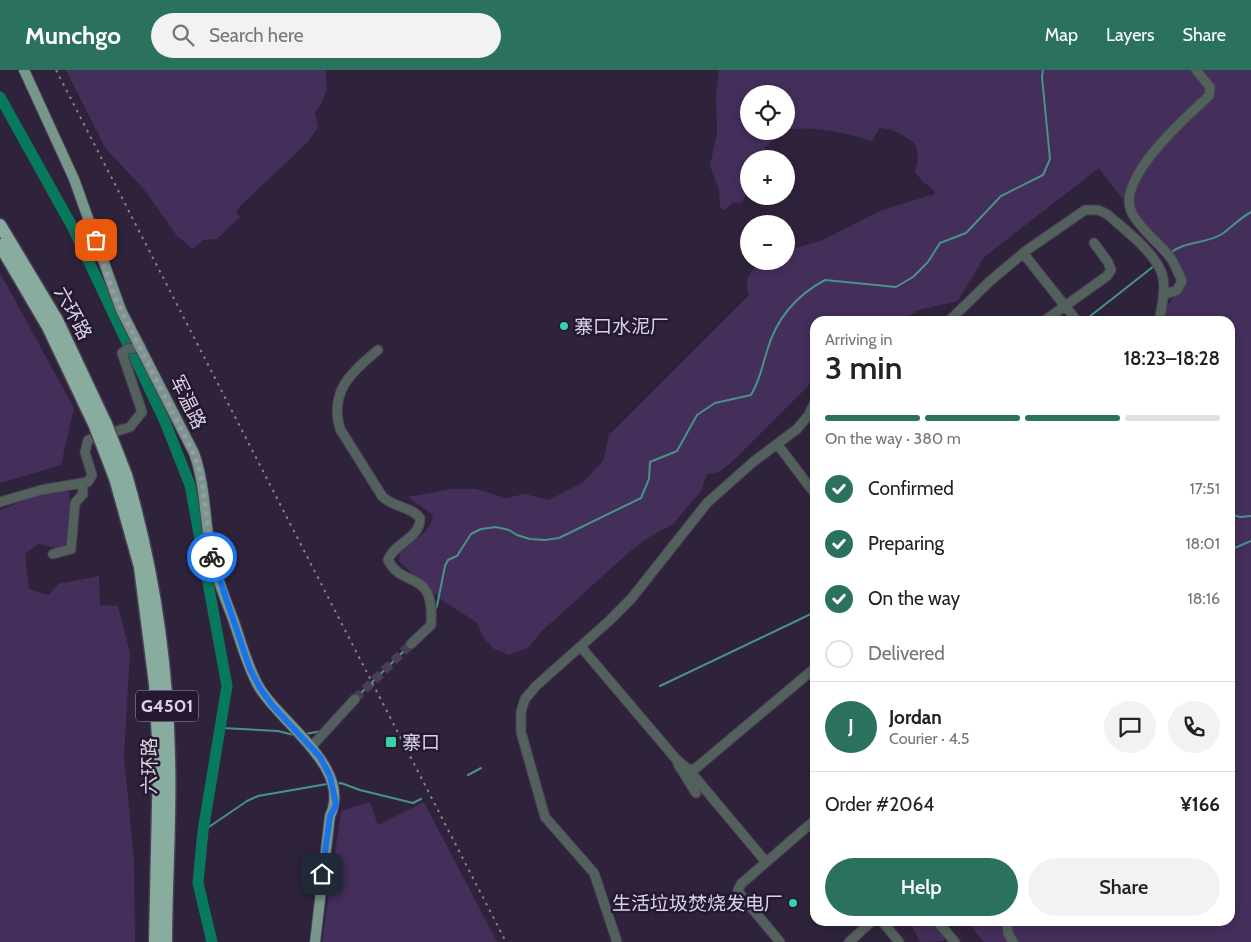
<!DOCTYPE html>
<html lang="en">
<head>
<meta charset="utf-8">
<style>
	body { margin:0; font-family:Cabin,"Noto Sans SC",sans-serif; background:#f2f2f2; color:#222; height:100vh; display:flex; flex-direction:column; font-size:19px; white-space:nowrap }
	* { box-sizing:border-box; margin:0 }
	p { font-size:16px; color:#767676 }
	.icon { flex:none; width:28px; height:28px; fill:none; stroke:currentColor; stroke-width:2; stroke-linecap:round; stroke-linejoin:round }
	.map { position:relative; flex:1; overflow:hidden }
	.sheet { position:absolute; left:810px; top:246px; width:425px; height:610px; display:flex; flex-direction:column; background:#fff; border-radius:15px; box-shadow:0 2px 8px #0003 }
	.sheet>* { flex:none }
	.fabs { position:absolute; left:740px; top:15px; display:grid; gap:10px }
	.fabs a { display:grid; place-items:center; width:55px; height:55px; border-radius:50%; background:#fff; box-shadow:0 2px 8px #0003; font-size:25px }
	.pin { position:absolute; display:grid; place-items:center; width:42px; height:42px; color:#fff; margin:-21px; border-radius:10px; box-shadow:0 2px 8px #0006 }
	.courier { position:absolute; display:grid; place-items:center; width:50px; height:50px; margin:-25px; border:4px solid #1a73e8; border-radius:50%; background:#fff; color:#222; box-shadow:0 1px 6px #0007 }
	.head em { font-style:normal; font-weight:600 }
	.head div { display:flex; flex-direction:column-reverse }
	.head { display:flex; align-items:center; justify-content:space-between; height:85px; padding:0 15px }
	h1 { font-size:32px; font-weight:600; line-height:38px }
	.bar { display:grid; grid-template-columns:repeat(4,1fr); gap:8px 5px; align-content:center; height:60px; padding:0 15px }
	.bar i { height:6px; border-radius:4px; background:#e0e0e0 }
	.bar .on { background:#2a725e }
	.bar p { grid-column:span 4 }
	.line { display:flex; align-items:center; gap:12px; padding:0 15px; border-top:1px solid #e0e0e0 }
	.line div { flex:1 }
	.round { display:grid; place-items:center; flex:none; width:52px; height:52px; border-radius:26px; background:#f2f2f2 }
	ol { padding:0 15px; list-style:none }
	li { display:flex; align-items:center; gap:15px; height:55px }
	li p { margin-inline-start:auto }
	li .icon { padding:5px; border-radius:50%; background:#2a725e; color:#fff; stroke-width:4 }
	li:last-child { color:#767676 }
	li i { width:28px; height:28px; border:2px solid #e0e0e0; border-radius:50% }
	.action { display:flex; gap:10px; margin-top:auto; padding:10px 15px }
	.action a { flex:1; height:58px; border-radius:30px; background:#2a725e; color:#fff; font-size:20px; font-weight:600; line-height:58px; text-align:center }
	.action a+a { background:#f2f2f2; color:#222 }
	header { display:flex; align-items:center; gap:30px; box-sizing:border-box; height:70px; padding:0 25px; background:#2a725e; color:#fff }
	header strong { font-size:24px }
	nav { display:flex; gap:28px; margin-inline-start:auto; font-size:18px }
	.search { width:350px; height:45px; background:#f2f2f2; display:flex; align-items:center; gap:12px; box-sizing:border-box; padding:0 18px; border-radius:28px; color:#767676; font-size:19px }
	.map>svg:first-child { display:block }
	.green { fill:#442e5a }
	.lines { fill:none; stroke-linecap:round; stroke-linejoin:round }
	.stream { stroke:#479486; stroke-width:2 }
	.river { stroke:#07795d; stroke-width:11 }
	.minor-tunnel { stroke:#493e54; stroke-width:9; stroke-dasharray:9 4.5; stroke-linecap:butt }
	.minor-casing { stroke:#4b3f56; stroke-width:11 }
	.major-casing { stroke:#4b3f56; stroke-width:12 }
	.highway-casing { stroke:#4b3f56; stroke-width:15 }
	.minor { stroke:#52615b; stroke-width:9 }
	.major { stroke:#78978b; stroke-width:10 }
	.highway { stroke:#88ad9e; stroke-width:12 }
	.rail { stroke:#898094; stroke-width:2; stroke-dasharray:2.5 5; stroke-linecap:butt }
	.highway-bridge-casing { stroke:#4b3f56; stroke-width:15; stroke-linecap:butt }
	.highway-bridge { stroke:#88ad9e; stroke-width:12 }
	.done { stroke:#9f96a9; stroke-width:5; stroke-dasharray:0 9 }
	.route { stroke:#1a73e8; stroke-width:6 }
	.poi-dot { fill:#34d4a8; stroke:#251931; stroke-width:2 }
	.labels { text-anchor:middle; dominant-baseline:central; stroke-width:5; stroke-linejoin:round; paint-order:stroke }
	.shield { fill:#251931; stroke:#a49cae; stroke-width:1 }
	.shield-label { font-size:18px; font-weight:bold; fill:#dbd4e4 }
	.street-label { font-size:19px; fill:#dbd4e4; stroke:#251931 }
	.poi-label { font-size:19px; fill:#dbd4e4; stroke:#251931; text-anchor:start }
</style>
</head>
<body>
<header>
<strong>Munchgo</strong>
<div class="search"><svg class="icon" aria-label="search" viewBox="0 0 24 24"><circle cx="10" cy="10" r="6"/><path d="M15 15l6 6"/></svg>Search here</div>
<nav><a>Map</a><a>Layers</a><a>Share</a></nav>
</header>
<div class="map">
<svg width="1251" height="872" viewBox="0 0 1251 872">
	<rect width="100%" height="100%" fill="#2f233b"/>
	<path class="green" d="M66 0H325C329 17 326 29 315 42L318 57 307 73 241 135 236 143 240 147 217 169 203 170 193 179 177 166 143 118 106 79Z
		M719 0H1251V872H984L970 855 975 851H1230V251H1158L1171 231 1177 216 1175 206 1162 184 1129 143 1125 132 1099 98 984 187 958 231 919 240 903 249 878 248 862 251H815V303L808 316 733 391 719 402 707 404 701 421 673 454 646 469 628 483 541 562 528 578 509 585 494 579 484 568 476 552 440 529 399 491 400 482C413 470 430 464 433 445L408 427 451 419H476L506 428 525 424 549 430 583 412 603 391 609 365 749 225C743 212 751 195 766 191 772 190 780 191 786 191V181L823 170 882 140 935 124 934 120 923 112 915 102 918 89 916 75C907 67 893 58 880 58L872 71C849 64 809 54 786 61V24H749V61H785L774 68 755 89H749V120L742 132 733 133 725 140 720 138 719 120 710 96 717 62 716 23Z
		M0 203 74 338 61 395 0 413Z
		M67 419 70 426 66 474 60 479 38 474 25 484 29 519 49 525 58 514 99 506 100 535 118 536 130 583 124 686 134 790 135 872H0V440L25 430Z
		M370 732 378 755 424 732 497 872H322L341 741Z
		M909 851H935L945 867 944 871 920 872Z"/>
	<g class="lines">
		<path class="stream" d="M1170 183C1185 171 1206 174 1222 164 1232 157 1240 148 1251 142
			M1084 251 1154 196
			M1230 444 1240 447 1251 446
			M1230 480 1251 471
			M434 542 437 536 445 496 448 490 457 486 471 464 481 459 496 457 509 460 517 465 530 469 545 470 559 468 641 428 649 409 650 392 677 381 697 345 715 333 751 325C760 310 762 297 767 281 776 249 795 226 825 210L896 217 913 207 928 192 940 173 966 163 1001 126 1043 105 1050 89 1042 7 1043 0
			M660 616 815 542
			M357 627 409 576
			M222 658 278 661 294 665
			M306 664 321 661
			M468 705 481 698
			M335 714 341 713 360 720 413 733 421 729
			M203 761 247 731 258 726 327 714"/>
		<path class="river" d="M0 27 73 158 128 275
			M132 282 165 352 190 415 227 616 203 761 198 813 212 872"/>
		<path class="minor-tunnel" d="M355 629 411 574"/>
		<g class="minor-casing">
			<path id="minor" d="M1023 183 1077 251
				M1163 225 1177 220 1182 211C1178 203 1175 194 1170 187 1158 172 1141 160 1132 143 1114 110 1187 46 1209 26L1210 17 1196 0
				M949 251 989 212 1027 180 1085 140H1098L1107 144C1125 160 1151 179 1161 201 1167 216 1162 236 1159 251
				M1044 251 1107 206 1111 200 1108 192 1094 173
				M378 280C351 302 329 322 340 359L382 426C393 438 411 436 420 448 421 468 394 473 388 490 403 520 435 497 431 555L411 574
				M778 375 815 424
				M0 432 41 420 88 412 92 405 85 382 88 370 130 357 142 342 122 283 127 279 141 277
				M53 484 71 479 75 433 83 424 82 413
				M581 577 676 689 689 700 696 698 815 598
				M311 677 355 629
				M678 694 696 723
				M689 700 766 792
				M882 851 899 872
				M937 851 955 872
				M1007 851 1008 863 1013 872
				M617 872 594 803 545 747 521 662V642L525 629 536 616 609 551 631 529 707 433 753 392 797 359 808 346 815 332
				M780 872 740 824 738 820 741 814 815 750
				M849 872 872 851"/>
		</g>
		<g class="major-casing">
			<path id="major" d="M24 0 74 109 121 240 194 383C207 419 204 456 213 492 218 511 226 531 233 549 241 572 247 596 259 617 280 653 353 698 330 746L315 872"/>
		</g>
		<g class="highway-casing">
			<path id="highway" d="M0 155 57 250 106 354
				M0 175 48 257 95 356
				M126 405C153 497 167 590 169 686 171 748 166 810 166 872
				M115 408 140 497 155 614 159 689 155 872"/>
		</g>
		<use href="#minor" class="minor"/>
		<use href="#major" class="major"/>
		<use href="#highway" class="highway"/>
		<path class="rail" d="M56 0 506 872"/>
		<g class="highway-bridge-casing">
			<path id="highway-bridge" d="M106 354 126 405
				M95 356 115 408"/>
		</g>
		<use href="#highway-bridge" class="highway-bridge"/>
	</g>
	<g class="lines">
		<path class="done" d="M96 170 111 217 121 240 194 384 201 404 212 487"/>
		<path class="route" d="M212 487 250 599 260 618 272 635 320 687 330 706 336 735 330 746 322 804"/>
	</g>
	<g class="poi-dot">
		<circle cx="564" cy="256" r="5"/>
		<rect x="385" y="666" width="12" height="12" rx="2.5"/>
		<circle cx="793" cy="833" r="5"/>
	</g>
	<g class="labels">
		<rect class="shield" x="136" y="620.5" width="62" height="31" rx="4"/>
		<g class="shield-label">
			<text x="167" y="636">G4501</text>
		</g>
		<g class="street-label">
			<text transform="translate(73 243) rotate(62)">六环路</text>
			<text transform="translate(188 332) rotate(64)">军温路</text>
			<text transform="translate(149 696) rotate(-90)">六环路</text>
		</g>
		<g class="poi-label">
			<text x="574" y="256">寨口水泥厂</text>
			<text x="402" y="672">寨口</text>
			<text x="783" y="833" text-anchor="end">生活垃圾焚烧发电厂</text>
		</g>
	</g>
</svg>
<div class="fabs">
<a><svg class="icon" aria-label="locate" viewBox="0 0 24 24"><circle cx="12" cy="12" r="6"/><path d="M12 2v4M12 18v4M2 12h4M18 12h4"/></svg></a>
<a>+</a>
<a>−</a>
</div>
<div class="pin" style="left:96px;top:170px;background:#ea580c"><svg class="icon" aria-label="bag" viewBox="0 0 24 24"><path d="M5 8h14l-1 12H6zM9 8a3 3 0 0 1 6 0"/></svg></div>
<div class="pin" style="left:322px;top:804px;background:#1f2937"><svg class="icon" aria-label="home" viewBox="0 0 24 24"><path d="M3 11l9-7 9 7M6 9v11h12V9"/></svg></div>
<div class="courier" style="left:212px;top:487px"><svg class="icon" aria-label="bike" viewBox="0 0 24 24"><circle cx="6" cy="16" r="4"/><circle cx="18" cy="16" r="4"/><path d="M6 16l4-8h5l3 8M10 8l3 8H6M13 5h3"/></svg></div>
<section class="sheet">
<div class="head"><div><h1>3 min</h1><p>Arriving in</p></div><em>18:23–18:28</em></div>
<div class="bar"><i class="on"></i><i class="on"></i><i class="on"></i><i></i><p>On the way · 380 m</p></div>
<ol>
<li><svg class="icon" aria-label="check" viewBox="0 0 24 24"><path d="M5 12l5 5 9-10"/></svg>Confirmed<p>17:51</p></li>
<li><svg class="icon" aria-label="check" viewBox="0 0 24 24"><path d="M5 12l5 5 9-10"/></svg>Preparing<p>18:01</p></li>
<li><svg class="icon" aria-label="check" viewBox="0 0 24 24"><path d="M5 12l5 5 9-10"/></svg>On the way<p>18:16</p></li>
<li><i></i>Delivered</li>
</ol>
<div class="line" style="height:90px"><b class="round" style="background:#2a725e;color:#fff">J</b><div><b>Jordan</b><p>Courier · 4.5</p></div><a class="round"><svg class="icon" aria-label="chat" viewBox="0 0 24 24"><path d="M4 5h16v11H9l-5 4z"/></svg></a><a class="round"><svg class="icon" aria-label="phone" viewBox="0 0 24 24"><path d="M5 4h4l2 5-3 2q2 4 5 5l2-3 5 2v4C11 20 4 13 5 4z"/></svg></a></div>
<div class="line" style="height:65px"><div>Order #2064</div><b>¥166</b></div>
<div class="action"><a>Help</a><a>Share</a></div>
</section>
</div>
</body>
</html>
